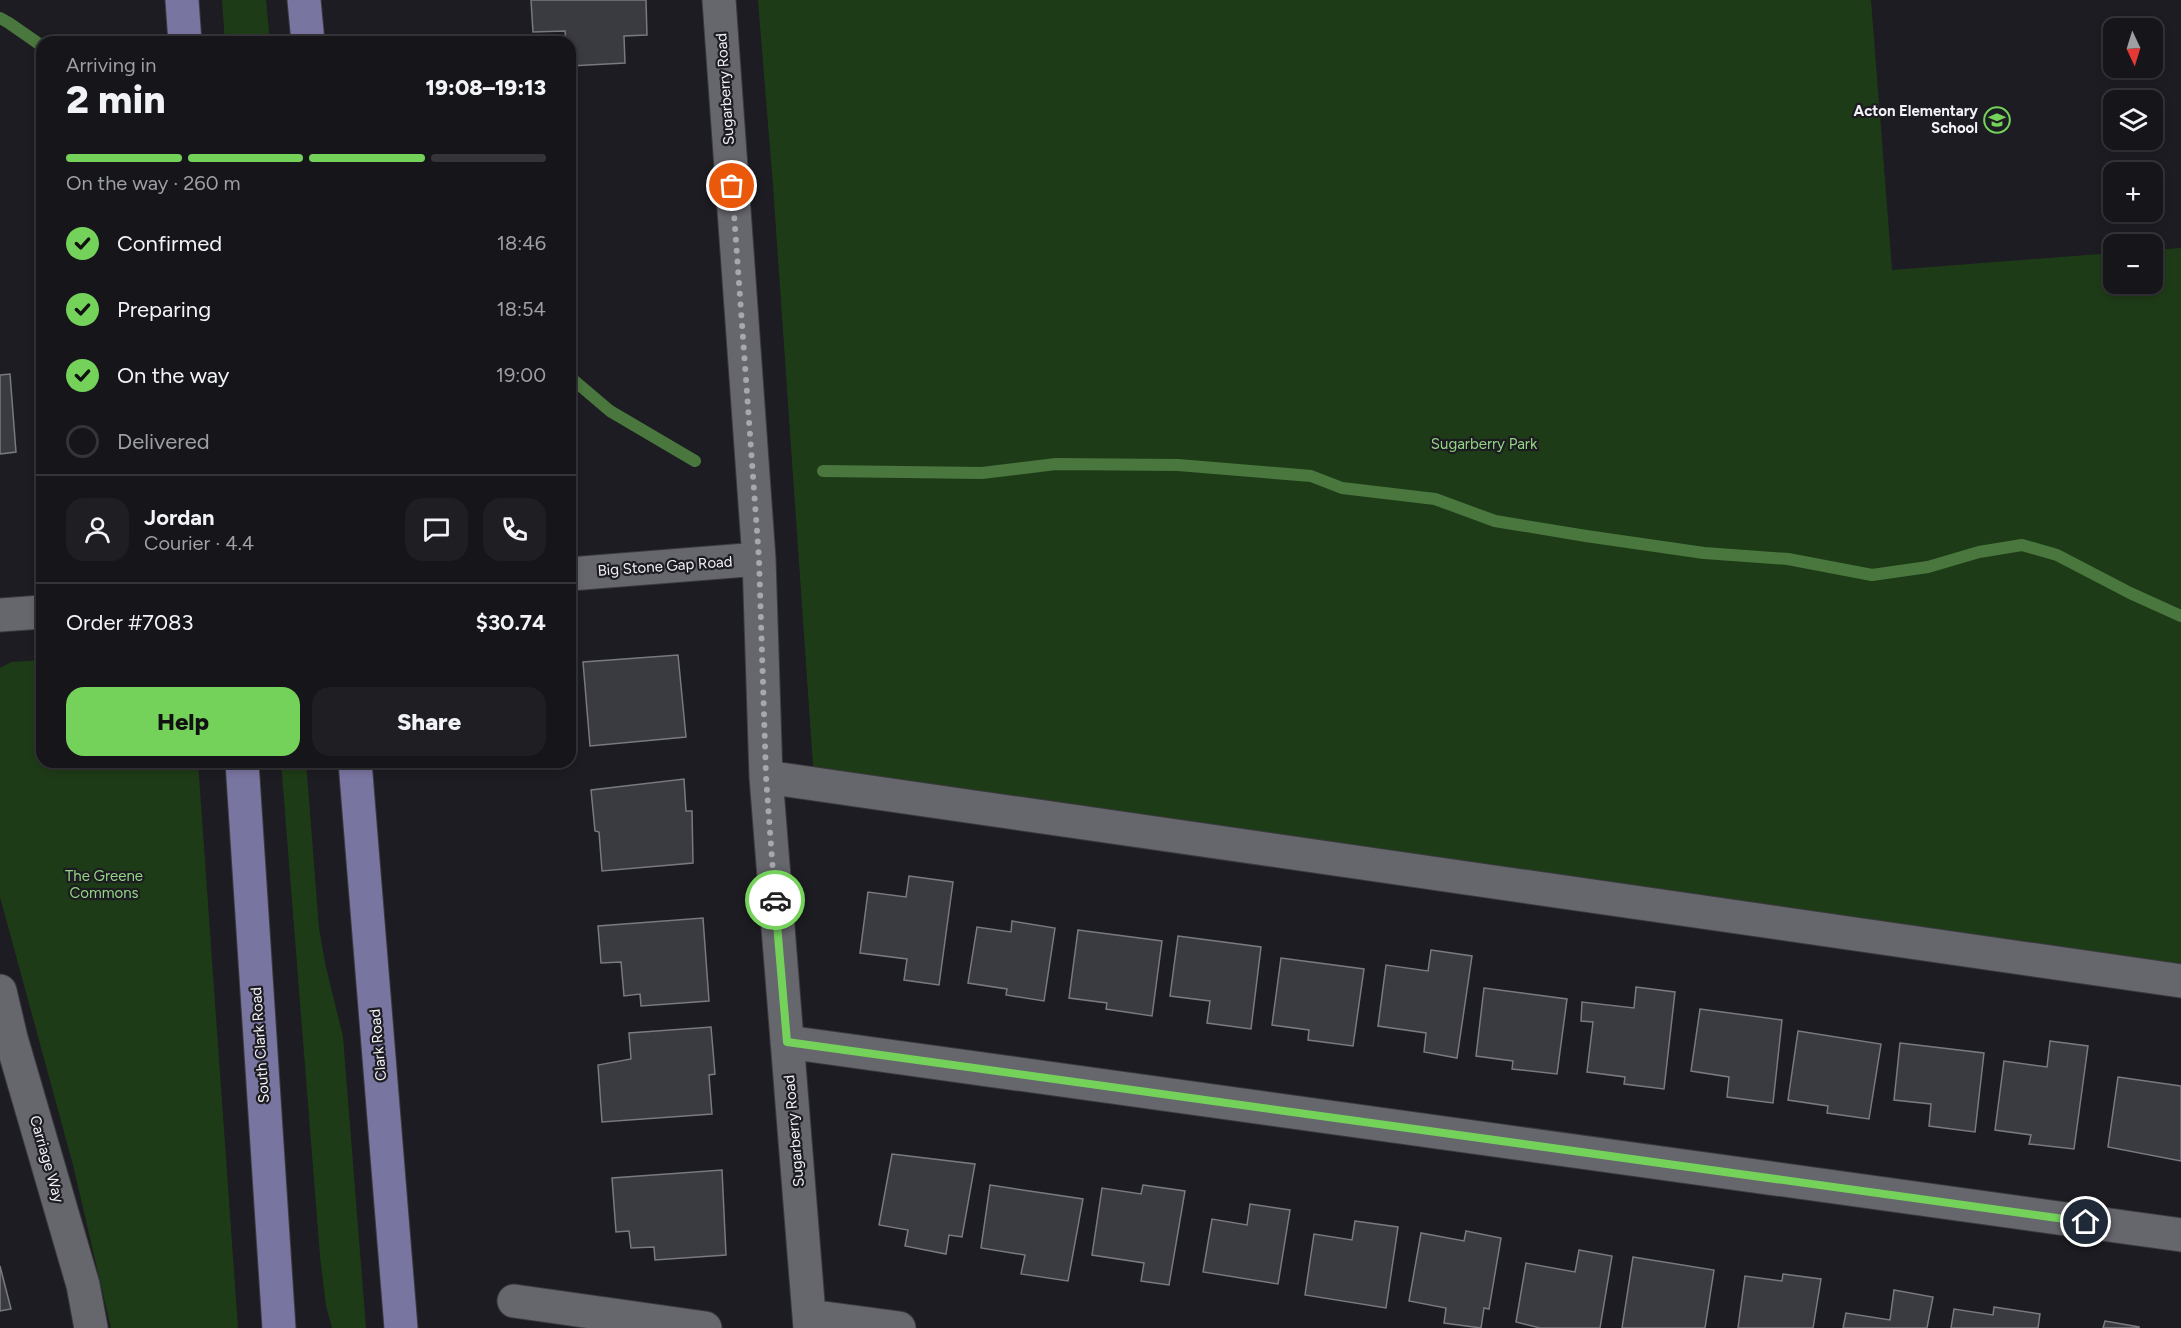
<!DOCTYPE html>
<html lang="en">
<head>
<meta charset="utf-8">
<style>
	body { margin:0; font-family:Figtree,sans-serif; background:#1e1e23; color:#f1f3f6; height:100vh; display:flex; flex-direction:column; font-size:22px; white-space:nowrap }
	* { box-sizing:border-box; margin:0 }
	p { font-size:20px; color:#9d9fa2 }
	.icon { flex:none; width:33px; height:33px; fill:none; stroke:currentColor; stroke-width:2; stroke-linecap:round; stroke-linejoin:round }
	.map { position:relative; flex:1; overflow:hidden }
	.drawer { position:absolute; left:36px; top:36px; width:540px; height:732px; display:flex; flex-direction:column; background:#15151a; border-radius:18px; box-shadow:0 3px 9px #0003,0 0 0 2px #343439 }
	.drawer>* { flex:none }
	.needle { width:39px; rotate:176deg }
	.fabs { position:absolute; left:2103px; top:18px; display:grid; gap:12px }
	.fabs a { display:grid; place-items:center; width:60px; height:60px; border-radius:12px; background:#15151a; box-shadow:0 3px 9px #0003,0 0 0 2px #343439; font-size:30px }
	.pin { position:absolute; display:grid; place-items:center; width:51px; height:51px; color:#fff; margin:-26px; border:3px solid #fff; border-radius:50%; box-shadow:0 2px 6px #0007 }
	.courier { position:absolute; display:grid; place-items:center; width:60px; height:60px; margin:-30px; border:4px solid #74d25b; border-radius:50%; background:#fff; color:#222; box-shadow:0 2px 8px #0007 }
	.headline em { font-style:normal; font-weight:800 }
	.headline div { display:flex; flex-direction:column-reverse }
	.headline { display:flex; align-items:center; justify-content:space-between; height:102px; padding:0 30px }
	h1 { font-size:39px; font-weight:800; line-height:45px }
	.bar { display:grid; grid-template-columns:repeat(4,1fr); gap:9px 6px; align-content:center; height:72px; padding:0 30px }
	.bar i { height:8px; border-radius:4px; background:#343439 }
	.bar .active { background:#74d25b }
	.bar p { grid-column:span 4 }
	.line { display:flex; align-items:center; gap:15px; padding:0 30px; border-top:2px solid #343439 }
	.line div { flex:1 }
	.round { display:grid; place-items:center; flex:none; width:63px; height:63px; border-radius:18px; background:#1e1e23 }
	ol { padding:0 30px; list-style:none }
	li { display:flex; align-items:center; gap:18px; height:66px }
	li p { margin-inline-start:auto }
	li .icon { padding:6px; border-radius:50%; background:#74d25b; color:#111; stroke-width:4 }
	li:last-child { color:#9d9fa2 }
	li i { width:33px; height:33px; border:3px solid #343439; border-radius:50% }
	.cta { display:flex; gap:12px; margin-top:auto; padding:12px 30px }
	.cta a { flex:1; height:69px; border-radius:18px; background:#74d25b; color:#111; font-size:24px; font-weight:800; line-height:69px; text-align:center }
	.cta a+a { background:#1e1e23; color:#f1f3f6 }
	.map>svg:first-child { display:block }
	.green { fill:#1e3b17 }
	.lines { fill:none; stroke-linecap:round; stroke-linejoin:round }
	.stream { stroke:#49773d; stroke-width:12 }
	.building { fill:#3a3a41; stroke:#797981; stroke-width:1.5 }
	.minor-casing { stroke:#3b3a3f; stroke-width:35 }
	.major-casing { stroke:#3b3a3f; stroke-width:35 }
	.minor { stroke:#66666d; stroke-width:33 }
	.major { stroke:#7975a1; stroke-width:33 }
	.done { stroke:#a7a7ac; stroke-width:6; stroke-dasharray:0 10.8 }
	.route { stroke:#74d25b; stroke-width:8 }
	.labels { text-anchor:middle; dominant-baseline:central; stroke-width:4.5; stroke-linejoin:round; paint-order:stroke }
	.street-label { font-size:15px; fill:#f2f2f6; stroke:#1c1c22 }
	.poi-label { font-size:15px; font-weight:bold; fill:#f2f2f6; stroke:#1c1c22; text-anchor:end }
	.park-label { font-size:15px; fill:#93d583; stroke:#1c1c22 }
</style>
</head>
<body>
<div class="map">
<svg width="2181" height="1328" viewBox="0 0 2181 1328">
	<rect width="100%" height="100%" fill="#1c1c22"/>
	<path class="green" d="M222 0H266L270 42H225Z
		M758 0H1871L1892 270 2113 253 2114 284H2152L2153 250 2181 248V992L815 794 773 186Z
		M42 660V762H198L238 1328H111L73 1165 0 897V668L11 662Z
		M281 762H306L319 928 325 963 343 1037 366 1328H332L326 1306 320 1256Z"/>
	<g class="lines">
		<path class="stream" d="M0 18 9 23 42 46
			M570 377 610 411 695 461
			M823 471 982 473 1056 464 1178 465 1311 476 1342 488 1435 499 1495 521 1586 536 1704 553 1788 559 1872 575 1928 567 1979 552 2022 545 2057 555 2130 593 2181 616"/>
	</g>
	<path class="building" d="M531 0H646L647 35 624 36 625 63 570 66V42H566L565 31 533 32Z
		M10 374 16 452 0 454V375Z
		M678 655 686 737 590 746 583 662Z
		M684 779 686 811H692L693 863 602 871 599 832 595 831 591 790Z
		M909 876 953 882 939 985 904 980 907 959 860 953 868 892 906 897Z
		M703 918 709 1001 641 1006 640 994 624 996 621 962 601 963 598 926Z
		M1012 921 1055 928 1044 1001 1006 995 1007 989 968 983 977 927 1011 932Z
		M1078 930 1162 941 1152 1016 1106 1009 1107 1003 1069 998Z
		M1178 936 1261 947 1251 1029 1207 1023 1210 1001 1170 996Z
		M1431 950 1472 956 1457 1058 1424 1052 1426 1033 1378 1026 1386 965 1428 971Z
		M1281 958 1364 969 1353 1046 1308 1040 1309 1030 1272 1025Z
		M1636 987 1675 992 1664 1089 1624 1084 1625 1077 1587 1072 1593 1022 1581 1021 1582 1002 1634 1008Z
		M1484 988 1567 999 1557 1074 1512 1069 1513 1061 1476 1056Z
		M1700 1009 1782 1020 1773 1103 1727 1097 1729 1077 1691 1071Z
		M711 1027 715 1074 709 1075 712 1114 602 1122 598 1065 631 1059 629 1033Z
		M1798 1031 1881 1044 1869 1119 1827 1113 1828 1106 1788 1100Z
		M2050 1041 2088 1046 2074 1149 2029 1144 2031 1135 1995 1130 2004 1061 2047 1067Z
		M1900 1043 1984 1053 1975 1132 1929 1126 1931 1104 1894 1100Z
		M2118 1077 2181 1086V1161L2108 1147Z
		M892 1154 975 1164 962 1237 949 1235 946 1254 905 1246 908 1230 879 1225Z
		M722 1170 726 1255 655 1260 654 1247 631 1248 629 1231 616 1232 612 1178Z
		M990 1185 1083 1199 1068 1281 1021 1274 1025 1255 981 1248Z
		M1143 1185 1185 1191 1169 1285 1141 1281 1144 1263 1092 1255 1102 1188 1141 1194Z
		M1250 1204 1290 1210 1278 1284 1203 1272 1212 1219 1247 1225Z
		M1355 1221 1398 1227 1386 1308 1305 1295 1314 1234 1352 1240Z
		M1466 1231 1501 1238 1489 1309 1484 1308 1481 1328 1444 1323 1446 1308 1409 1301 1421 1233 1464 1241Z
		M1579 1250 1612 1256 1600 1328H1540L1516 1322 1526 1263 1575 1272Z
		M1633 1257 1714 1270 1705 1328H1622Z
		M0 1266 11 1309 0 1311Z
		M1783 1274 1821 1279 1813 1328H1738L1745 1276 1782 1281Z
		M1894 1290 1933 1297 1927 1328H1843L1846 1313 1890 1320Z
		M1994 1307 2040 1314 2038 1328H1951L1954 1309 1993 1315Z
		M2105 1321 2139 1327V1328H2103Z"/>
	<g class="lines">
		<g class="minor-casing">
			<path id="minor" d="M719 0 759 559 766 777 810 1328
				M570 574 759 559
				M0 615 42 612
				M766 777 2181 981
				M0 991 11 1038 83 1285 91 1328
				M787 1042 2181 1235
				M514 1301 705 1328
				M809 1316 899 1328"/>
		</g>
		<g class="major-casing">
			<path id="major" d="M182 0 185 42
				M304 0 308 42
				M242 762 279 1328
				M355 762 401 1328"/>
		</g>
		<use href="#minor" class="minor"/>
		<use href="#major" class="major"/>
	</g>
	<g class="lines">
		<path class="done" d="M732 186 759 559 766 777 775 900"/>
		<path class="route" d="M775 900 787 1042 2086 1222"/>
	</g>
	<defs>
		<g id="school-ring" transform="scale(1.35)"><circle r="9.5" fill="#1c1c22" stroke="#74d25b" stroke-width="1.5"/><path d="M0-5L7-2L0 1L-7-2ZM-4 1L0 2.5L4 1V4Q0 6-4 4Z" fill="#74d25b"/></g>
	</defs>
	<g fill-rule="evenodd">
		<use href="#school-ring" x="1997" y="120"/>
	</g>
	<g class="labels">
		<g class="street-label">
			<text transform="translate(725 89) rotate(-94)">Sugarberry Road</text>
			<text transform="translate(665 566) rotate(-4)">Big Stone Gap Road</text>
			<text transform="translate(260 1045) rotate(-94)">South Clark Road</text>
			<text transform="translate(378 1045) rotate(-95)">Clark Road</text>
			<text transform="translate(794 1131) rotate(-95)">Sugarberry Road</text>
			<text transform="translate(47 1159) rotate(74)">Carriage Way</text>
		</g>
		<g class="poi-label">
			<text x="1978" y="111">Acton Elementary<tspan x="1978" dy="17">School</tspan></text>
		</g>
		<g class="park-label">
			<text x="1484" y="444">Sugarberry Park</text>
			<text x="104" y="876">The Greene<tspan x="104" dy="17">Commons</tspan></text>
		</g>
	</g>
</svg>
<div class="fabs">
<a><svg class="needle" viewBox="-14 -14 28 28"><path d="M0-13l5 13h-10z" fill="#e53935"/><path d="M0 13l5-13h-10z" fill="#9d9fa2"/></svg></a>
<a><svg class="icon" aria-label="layers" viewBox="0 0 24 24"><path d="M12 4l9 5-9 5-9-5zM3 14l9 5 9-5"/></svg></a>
<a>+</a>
<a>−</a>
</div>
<div class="pin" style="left:732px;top:186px;background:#ea580c"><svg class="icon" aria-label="bag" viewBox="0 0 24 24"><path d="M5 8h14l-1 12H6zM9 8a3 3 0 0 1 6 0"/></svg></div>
<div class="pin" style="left:2086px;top:1222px;background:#1f2937"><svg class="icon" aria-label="home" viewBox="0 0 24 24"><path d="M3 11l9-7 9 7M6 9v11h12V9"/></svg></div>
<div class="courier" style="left:775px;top:900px"><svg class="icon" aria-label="car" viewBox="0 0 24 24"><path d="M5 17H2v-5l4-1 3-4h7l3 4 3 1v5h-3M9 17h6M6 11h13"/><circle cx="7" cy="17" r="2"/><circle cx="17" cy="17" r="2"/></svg></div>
<section class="drawer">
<div class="headline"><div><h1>2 min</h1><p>Arriving in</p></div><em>19:08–19:13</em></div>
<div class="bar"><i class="active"></i><i class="active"></i><i class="active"></i><i></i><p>On the way · 260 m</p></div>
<ol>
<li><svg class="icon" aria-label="check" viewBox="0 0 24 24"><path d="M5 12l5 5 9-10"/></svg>Confirmed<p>18:46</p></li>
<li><svg class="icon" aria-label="check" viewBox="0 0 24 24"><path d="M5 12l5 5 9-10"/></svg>Preparing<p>18:54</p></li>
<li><svg class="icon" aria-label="check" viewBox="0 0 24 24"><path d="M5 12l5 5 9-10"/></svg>On the way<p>19:00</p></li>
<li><i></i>Delivered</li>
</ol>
<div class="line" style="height:108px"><a class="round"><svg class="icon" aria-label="person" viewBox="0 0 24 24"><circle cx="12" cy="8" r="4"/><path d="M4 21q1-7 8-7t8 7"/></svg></a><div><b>Jordan</b><p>Courier · 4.4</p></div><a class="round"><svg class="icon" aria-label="chat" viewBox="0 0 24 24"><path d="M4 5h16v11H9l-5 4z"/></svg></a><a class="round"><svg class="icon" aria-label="phone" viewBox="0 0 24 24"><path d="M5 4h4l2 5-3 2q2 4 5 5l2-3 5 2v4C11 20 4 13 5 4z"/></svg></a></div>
<div class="line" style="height:78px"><div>Order #7083</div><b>$30.74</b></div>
<div class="cta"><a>Help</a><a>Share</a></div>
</section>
</div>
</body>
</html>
